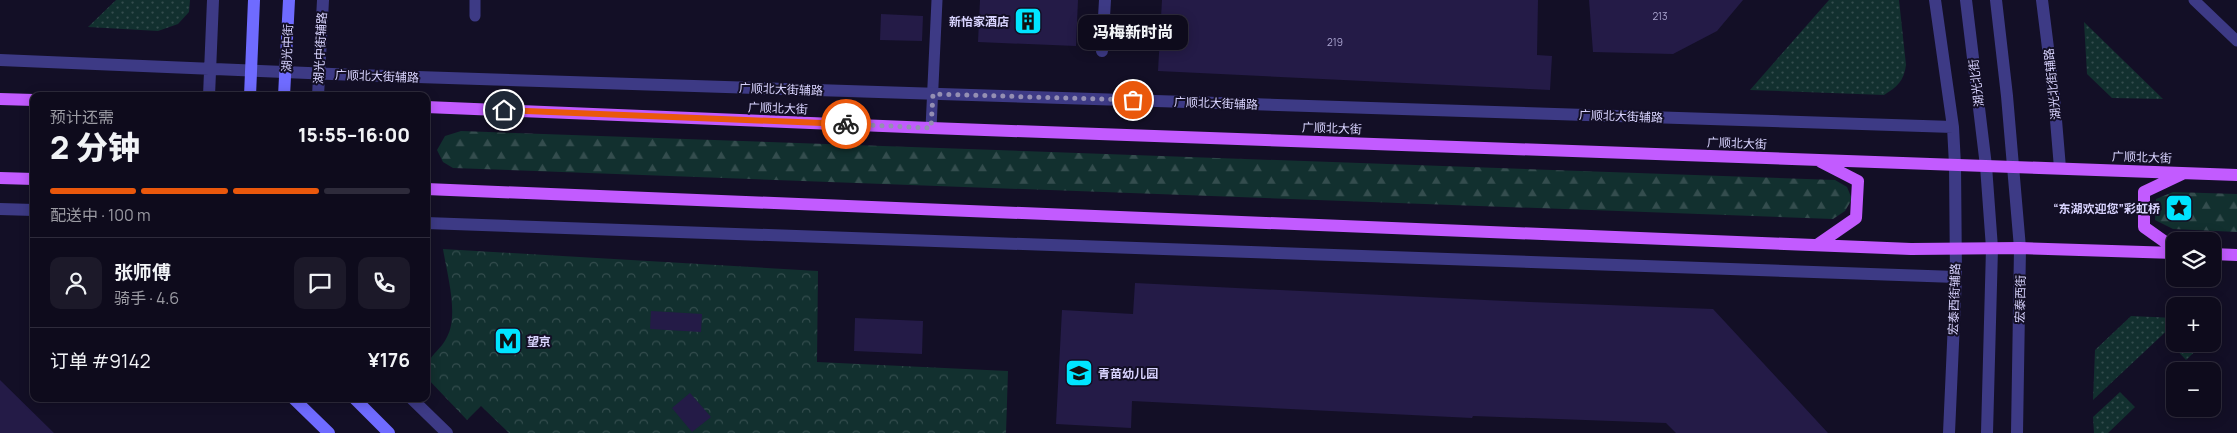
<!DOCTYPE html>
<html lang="zh">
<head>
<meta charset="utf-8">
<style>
	body { margin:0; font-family:Manrope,"Noto Sans SC",sans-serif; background:#1c1929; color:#f1f3f6; height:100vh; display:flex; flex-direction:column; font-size:19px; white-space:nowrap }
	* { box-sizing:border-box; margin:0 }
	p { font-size:16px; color:#9b9ba3 }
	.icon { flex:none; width:28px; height:28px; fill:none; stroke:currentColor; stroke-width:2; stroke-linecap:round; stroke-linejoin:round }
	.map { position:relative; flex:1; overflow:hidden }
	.sheet { position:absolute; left:30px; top:92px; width:400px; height:310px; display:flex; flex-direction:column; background:#0e0b1c; border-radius:10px; box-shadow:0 2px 12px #0003,0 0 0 1px #2e2b3b }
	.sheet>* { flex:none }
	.buttons { position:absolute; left:2166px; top:232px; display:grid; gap:10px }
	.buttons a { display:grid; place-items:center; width:55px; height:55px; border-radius:10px; background:#0e0b1c; box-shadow:0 2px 12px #0003,0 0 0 1px #2e2b3b; font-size:25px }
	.pin { position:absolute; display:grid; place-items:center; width:42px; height:42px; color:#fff; margin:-21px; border:2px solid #fff; border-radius:50%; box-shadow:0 1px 5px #0007 }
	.courier { position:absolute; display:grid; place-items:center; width:50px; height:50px; margin:-25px; border:4px solid #ea580c; border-radius:50%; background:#fff; color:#222; box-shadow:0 1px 6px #0007 }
	.bubble { position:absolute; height:35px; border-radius:10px; background:#0e0b1c; box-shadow:0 2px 12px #0003,0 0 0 1px #2e2b3b; font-size:16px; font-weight:800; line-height:35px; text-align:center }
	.headline em { font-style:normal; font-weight:800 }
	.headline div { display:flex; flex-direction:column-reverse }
	.headline { display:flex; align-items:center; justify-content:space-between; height:85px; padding:0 20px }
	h1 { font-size:32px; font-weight:800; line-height:38px }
	.bar { display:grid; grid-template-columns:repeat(4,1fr); gap:8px 5px; align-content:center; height:60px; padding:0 20px }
	.bar i { height:6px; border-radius:4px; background:#2e2b3b }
	.bar .active { background:#ea580c }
	.bar p { grid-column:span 4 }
	.line { display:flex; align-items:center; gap:12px; padding:0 20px; border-top:1px solid #2e2b3b }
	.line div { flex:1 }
	.round { display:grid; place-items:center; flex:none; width:52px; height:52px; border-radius:10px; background:#1c1929 }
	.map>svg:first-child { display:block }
	.grass { fill:url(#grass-dots) }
	.forest { fill:url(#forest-firs) }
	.park { fill:url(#park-crowns) }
	.building { fill:#241b47 }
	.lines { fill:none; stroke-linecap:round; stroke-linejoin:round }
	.service { stroke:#3d3a85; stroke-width:11 }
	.minor { stroke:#3d3a85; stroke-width:12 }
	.tertiary { stroke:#3d3a85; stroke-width:12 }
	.secondary { stroke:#6f6bff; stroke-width:12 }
	.primary { stroke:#c25bff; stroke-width:12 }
	.done { stroke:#948fb3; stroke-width:5; stroke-dasharray:0 9 }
	.route { stroke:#ea580c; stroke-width:6 }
	.labels { text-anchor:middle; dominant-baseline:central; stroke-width:4; stroke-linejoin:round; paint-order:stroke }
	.number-label { font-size:10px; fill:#aca6d1 }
	.poi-label { font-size:12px; font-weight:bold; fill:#d9d4ff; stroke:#130f26; text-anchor:end }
	.street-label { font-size:12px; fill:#d9d4ff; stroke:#130f26 }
</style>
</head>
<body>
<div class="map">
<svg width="2237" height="433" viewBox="0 0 2237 433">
	<defs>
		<pattern id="grass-dots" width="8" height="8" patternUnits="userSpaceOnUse" patternTransform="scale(1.25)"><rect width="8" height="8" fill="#12302f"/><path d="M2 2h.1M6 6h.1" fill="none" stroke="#344d4e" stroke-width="1.8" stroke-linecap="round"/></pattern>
		<pattern id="forest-firs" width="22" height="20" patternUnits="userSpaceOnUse" patternTransform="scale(1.25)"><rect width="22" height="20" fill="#12302f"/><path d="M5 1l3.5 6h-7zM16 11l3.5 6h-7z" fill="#344d4e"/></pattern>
		<pattern id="park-crowns" width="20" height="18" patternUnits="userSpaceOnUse" patternTransform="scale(1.25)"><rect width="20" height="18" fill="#12302f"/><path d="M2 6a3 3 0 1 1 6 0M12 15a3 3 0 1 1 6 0" fill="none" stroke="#344d4e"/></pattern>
	</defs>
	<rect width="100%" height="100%" fill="#130f26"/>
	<path class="grass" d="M116 0H190L189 12 178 24 158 31 88 27Z
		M1829 0H1899L1906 65C1904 81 1897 87 1884 95L1750 90Z
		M2084 22 2163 99 2112 98 2087 74Z
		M2131 316 2175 318V323L2093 400 2095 350Z
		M2175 342V344H2203L2186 360 2172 345Z
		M2120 392 2135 407 2108 433H2094L2093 417Z"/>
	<path class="forest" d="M461 131 1835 180 1847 187 1852 199 1845 211 1833 219 453 168 443 162 437 150 445 136Z
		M2173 192 2237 194V232L2173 229 2155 220 2156 199Z"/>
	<path class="park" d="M443 249 818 271 817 362 1008 371 1006 433H509L481 406 467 420 426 377C426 354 438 355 447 337 459 315 447 274 443 249Z"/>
	<path class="building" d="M980 0H1078L1076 46 978 42Z
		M1162 0H1538L1537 55 1552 56 1550 90 1158 71Z
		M1589 0H1743L1717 31 1673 54 1593 52Z
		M881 14 923 16 922 41 880 40Z
		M1135 283 1506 301 1713 309 1828 433H1676L1666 423 1473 416 1472 418 1132 401 1131 428 1056 424 1062 310 1133 314Z
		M651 311 702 314 701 332 650 329Z
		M855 318 923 321 922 354 854 351Z
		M0 380 54 433H0Z
		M690 393 711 417 692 432 672 408Z"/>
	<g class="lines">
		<path class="service" d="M2194 0 2237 41
			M475 16V0
			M931 128 937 0"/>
		<path class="minor" d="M1935 0 1953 127 1955 165 1956 277 1949 433
			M2042 0 2054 96 2060 168
			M1102 51 1105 0
			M0 60 356 75 1953 127
			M209 96 213 0
			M318 96 323 0
			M0 209 34 210
			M426 223 1956 277
			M412 399 447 433"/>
		<path class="tertiary" d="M1966 0 1986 166 1992 248 1987 433
			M1996 0 2007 96 2020 248 2017 433"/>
		<path class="secondary" d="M250 96 254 0
			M284 96 289 0
			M294 399 329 433
			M355 399 389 433"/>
		<path class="primary" d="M0 99 34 100
			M426 107 931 128 2237 175
			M0 178 34 179
			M426 189 1911 249 2020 248 2175 253
			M1817 245 1856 218 1858 181 1821 162
			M2175 249 2144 227V192L2182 174
			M2212 254 2237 255"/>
	</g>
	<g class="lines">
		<path class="done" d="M846 124 931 128 933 94 1133 100"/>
		<path class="route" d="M504 110 846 124"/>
	</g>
	<defs>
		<g id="building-square" transform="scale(1.4375)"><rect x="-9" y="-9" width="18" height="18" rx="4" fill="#00e5ff" stroke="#130f26"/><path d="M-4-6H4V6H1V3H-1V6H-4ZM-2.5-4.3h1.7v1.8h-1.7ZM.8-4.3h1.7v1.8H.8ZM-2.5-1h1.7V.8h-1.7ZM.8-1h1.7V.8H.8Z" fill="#111"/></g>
		<g id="sight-square" transform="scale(1.4375)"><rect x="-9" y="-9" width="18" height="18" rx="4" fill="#00e5ff" stroke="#130f26"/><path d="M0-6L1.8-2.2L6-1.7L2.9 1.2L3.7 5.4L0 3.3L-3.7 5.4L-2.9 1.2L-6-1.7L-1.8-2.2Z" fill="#111"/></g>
		<g id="metro-square" transform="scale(1.4375)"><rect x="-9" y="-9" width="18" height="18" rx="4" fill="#00e5ff" stroke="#130f26"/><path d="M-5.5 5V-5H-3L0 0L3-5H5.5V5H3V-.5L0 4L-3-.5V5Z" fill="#111"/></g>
		<g id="school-square" transform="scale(1.4375)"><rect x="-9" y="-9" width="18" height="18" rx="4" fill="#00e5ff" stroke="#130f26"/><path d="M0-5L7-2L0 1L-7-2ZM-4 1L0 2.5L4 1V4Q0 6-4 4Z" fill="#111"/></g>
	</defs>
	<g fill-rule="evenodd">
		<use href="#building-square" x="1028" y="21"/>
		<use href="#sight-square" x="2179" y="208"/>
		<use href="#metro-square" x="508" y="341"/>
		<use href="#school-square" x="1079" y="373"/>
	</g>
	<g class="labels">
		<g class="number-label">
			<text x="1660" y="16">213</text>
			<text x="1335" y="42">219</text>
		</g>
		<g class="poi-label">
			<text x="1009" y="21">新怡家酒店</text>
			<text x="2160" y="208">“东湖欢迎您”彩虹桥</text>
			<text x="527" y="341" text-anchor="start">望京</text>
			<text x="1098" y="373" text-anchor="start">青苗幼儿园</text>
		</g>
		<g class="street-label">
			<text transform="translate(287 48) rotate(-88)">湖光中街</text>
			<text transform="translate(320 48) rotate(-87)">湖光中街辅路</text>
			<text transform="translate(377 76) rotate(2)">广顺北大街辅路</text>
			<text transform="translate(1976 83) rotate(-97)">湖光北街</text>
			<text transform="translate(2052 84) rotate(-96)">湖光北街辅路</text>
			<text transform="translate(781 89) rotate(2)">广顺北大街辅路</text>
			<text transform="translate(1216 103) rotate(2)">广顺北大街辅路</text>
			<text transform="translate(778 108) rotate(2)">广顺北大街</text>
			<text transform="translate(1621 116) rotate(2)">广顺北大街辅路</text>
			<text transform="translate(1332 128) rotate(2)">广顺北大街</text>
			<text transform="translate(1737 143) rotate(2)">广顺北大街</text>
			<text transform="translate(2142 157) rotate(2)">广顺北大街</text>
			<text transform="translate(1954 299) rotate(-88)">宏泰西街辅路</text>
			<text transform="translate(2020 299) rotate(-89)">宏泰西街</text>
		</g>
	</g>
</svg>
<div class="buttons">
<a><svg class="icon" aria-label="layers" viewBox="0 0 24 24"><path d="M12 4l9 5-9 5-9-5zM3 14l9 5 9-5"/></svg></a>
<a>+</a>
<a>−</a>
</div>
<div class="pin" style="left:1133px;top:100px;background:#ea580c"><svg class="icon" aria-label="bag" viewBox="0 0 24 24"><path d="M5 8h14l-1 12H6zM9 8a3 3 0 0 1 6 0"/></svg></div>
<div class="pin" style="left:504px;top:110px;background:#1f2937"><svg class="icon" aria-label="home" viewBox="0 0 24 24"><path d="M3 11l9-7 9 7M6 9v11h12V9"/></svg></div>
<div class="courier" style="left:846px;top:124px"><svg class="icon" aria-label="bike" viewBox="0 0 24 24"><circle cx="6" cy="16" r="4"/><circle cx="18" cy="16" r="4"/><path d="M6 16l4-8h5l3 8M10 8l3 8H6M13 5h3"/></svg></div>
<div class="bubble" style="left:1078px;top:15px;width:110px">冯梅新时尚</div>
<section class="sheet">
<div class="headline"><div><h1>2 分钟</h1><p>预计还需</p></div><em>15:55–16:00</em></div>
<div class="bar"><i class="active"></i><i class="active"></i><i class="active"></i><i></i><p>配送中 · 100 m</p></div>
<div class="line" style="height:90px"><a class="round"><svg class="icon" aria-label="person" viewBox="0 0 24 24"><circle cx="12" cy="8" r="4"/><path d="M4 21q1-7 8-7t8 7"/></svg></a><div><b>张师傅</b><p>骑手 · 4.6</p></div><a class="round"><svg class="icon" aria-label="chat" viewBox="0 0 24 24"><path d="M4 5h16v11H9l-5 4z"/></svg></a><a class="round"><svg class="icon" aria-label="phone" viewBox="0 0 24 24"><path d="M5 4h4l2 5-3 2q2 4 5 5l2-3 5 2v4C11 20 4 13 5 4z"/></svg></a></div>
<div class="line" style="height:65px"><div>订单 #9142</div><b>¥176</b></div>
</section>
</div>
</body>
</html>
